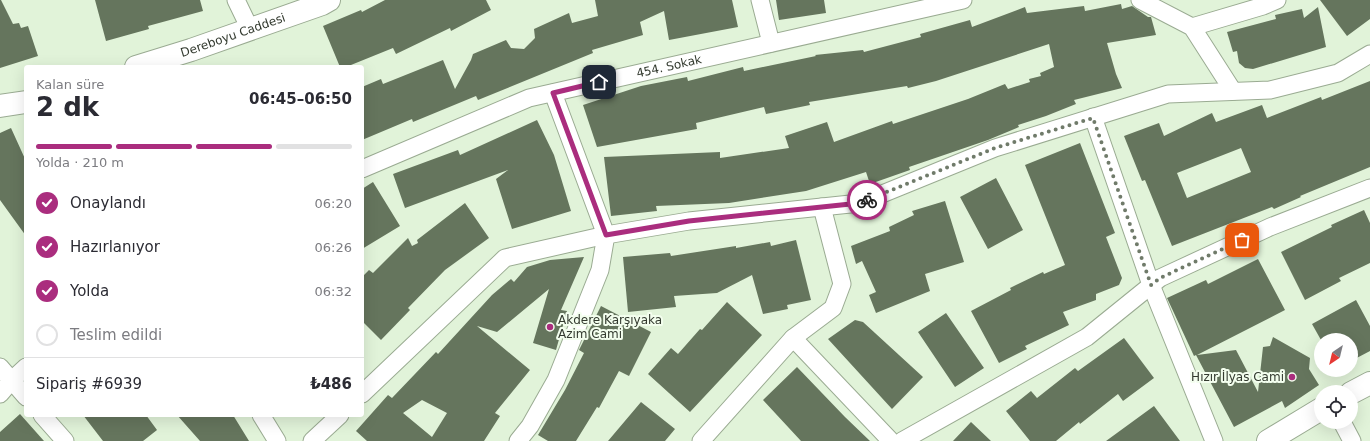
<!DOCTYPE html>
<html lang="tr">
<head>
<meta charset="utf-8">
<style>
	body { margin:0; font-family:"DejaVu Sans",sans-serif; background:#f2f2f3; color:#2b2b33; height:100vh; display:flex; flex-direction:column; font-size:15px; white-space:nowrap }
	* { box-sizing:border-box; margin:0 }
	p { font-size:13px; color:#7c7c81 }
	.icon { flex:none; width:22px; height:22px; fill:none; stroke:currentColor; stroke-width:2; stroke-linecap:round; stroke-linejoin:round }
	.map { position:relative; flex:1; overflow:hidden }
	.details { position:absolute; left:24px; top:65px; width:340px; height:352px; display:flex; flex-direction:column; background:#fff; border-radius:4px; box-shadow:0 4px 16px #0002 }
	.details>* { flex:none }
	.needle { width:26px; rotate:215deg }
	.tools { position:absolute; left:1314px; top:333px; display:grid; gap:8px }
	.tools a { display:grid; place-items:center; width:44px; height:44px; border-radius:50%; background:#fff; box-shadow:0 4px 16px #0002; font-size:20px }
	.pin { position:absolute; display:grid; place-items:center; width:34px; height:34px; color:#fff; margin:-17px; border-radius:8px; box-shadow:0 2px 6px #0006 }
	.courier { position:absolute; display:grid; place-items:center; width:40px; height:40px; margin:-20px; border:3px solid #aa2d7e; border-radius:50%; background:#fff; color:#222; box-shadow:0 1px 5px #0007 }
	.overview em { font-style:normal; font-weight:700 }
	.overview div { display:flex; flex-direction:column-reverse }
	.overview { display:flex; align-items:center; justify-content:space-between; height:68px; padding:0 12px }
	h1 { font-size:26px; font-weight:700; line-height:30px }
	.bar { display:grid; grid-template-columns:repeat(4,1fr); gap:6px 4px; align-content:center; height:48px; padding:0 12px }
	.bar i { height:5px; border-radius:3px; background:#e1e1e2 }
	.bar .on { background:#aa2d7e }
	.bar p { grid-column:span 4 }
	.line { display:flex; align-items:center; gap:10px; padding:0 12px; border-top:1px solid #e1e1e2 }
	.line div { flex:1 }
	ol { padding:0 12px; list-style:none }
	li { display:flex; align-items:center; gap:12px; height:44px }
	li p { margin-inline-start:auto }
	li .icon { padding:4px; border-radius:50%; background:#aa2d7e; color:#fff; stroke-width:4 }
	li:last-child { color:#7c7c81 }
	li i { width:22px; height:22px; border:2px solid #e1e1e2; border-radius:50% }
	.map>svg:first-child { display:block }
	.building { fill:#65755d; fill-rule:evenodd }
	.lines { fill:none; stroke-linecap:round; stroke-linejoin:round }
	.street-casing { stroke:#9aab92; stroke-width:19 }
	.secondary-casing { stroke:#9aab92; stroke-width:24 }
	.street { stroke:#fff; stroke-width:17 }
	.secondary { stroke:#fff; stroke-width:22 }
	.done { stroke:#707b6a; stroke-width:4; stroke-dasharray:0 7.2 }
	.route { stroke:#aa2d7e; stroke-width:5 }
	.poi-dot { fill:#aa2d7e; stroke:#f3feee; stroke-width:1.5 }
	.labels { text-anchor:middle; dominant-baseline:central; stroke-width:4; stroke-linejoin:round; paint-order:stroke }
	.street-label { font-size:12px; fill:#333a2f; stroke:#f3feee }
	.poi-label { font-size:12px; fill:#333a2f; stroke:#f3feee; text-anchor:start }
</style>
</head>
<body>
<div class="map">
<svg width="1370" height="441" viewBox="0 0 1370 441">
	<rect width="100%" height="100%" fill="#e1f3d9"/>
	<path class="building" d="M0 0H1L13 24 19 23 21 28 28 26 38 56 0 68Z
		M95 0H200L203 11 148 26 149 29 106 41Z
		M385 0H486L491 10 451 31 450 28 396 54 393 48 346 67H340L323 26 361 10 362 12Z
		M595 0H732L738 27 669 40 664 11 640 22 643 35 592 50 593 53 478 100 476 96 413 122 412 119 362 140V87L381 79 383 84 443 60 455 89 471 60 473 54 506 40 511 48 524 49 535 38 534 29 569 13 572 23 598 16Z
		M776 0H824L826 13 779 20Z
		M1320 0H1370V19L1347 36Z
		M1121 4 1122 9 1132 6 1148 17H1151L1156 35 1107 43 1116 74 1122 88 1074 100 1076 104 1046 116 1018 125 1019 127 988 140 909 167 910 170 870 184 866 172 806 191 729 203 656 206 657 211 611 216 604 157 720 152V158L789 148 785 136 827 122 834 142 892 121 893 124 968 99 1005 84 1008 89 1030 82 1029 79 1041 76 1040 73 1054 67 1049 44 936 81 908 88 907 86 809 102 810 105 766 114 764 107 696 123 697 129 597 147 583 105 641 86 687 77 688 81 743 67 744 71 816 56 815 55 863 50 864 52 921 37 920 34 970 20 972 27 1025 7 1027 13 1084 6 1085 11Z
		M1318 7 1326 47 1253 69 1245 68 1239 63 1237 51 1233 52 1227 32 1276 19 1275 15 1302 9 1304 18Z
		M1370 81V167L1300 196 1301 197 1274 209 1272 207 1172 246 1145 180 1142 181 1124 136 1159 123 1164 136 1212 113 1216 122 1262 105 1267 118 1321 97 1322 100ZM1241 148 1251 172 1187 198 1177 173Z
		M537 120 554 155 571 211 512 229 496 179 508 170 405 208 393 174 458 150 460 155Z
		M11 128 26 161V236L0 200V133Z
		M1080 143 1115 233 1106 237 1122 278 1119 285 1096 294V300L1063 312 1069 325 1025 346 1027 349 999 363 971 311 1011 290 1010 288 1043 272 1044 274 1065 265 1025 165Z
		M996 178 1023 230 988 249 960 197Z
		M373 182 400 226 362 249V189Z
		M945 201 964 262 925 274 930 291 876 313 869 295 876 292 862 261 856 264 851 246 890 231 889 227 914 215 912 211Z
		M465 203 489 238 445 270 408 308 410 310 381 340 362 321V277L369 270 373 273 408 238 412 246 418 243 417 240Z
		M1364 210 1370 223V263L1339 278 1341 281 1305 300 1281 252 1332 227 1331 225Z
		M796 240 811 300 787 305 788 309 763 314 752 275 717 293 674 296 676 307 628 312 623 257 670 253 671 256 736 246V248L770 242 771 246Z
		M584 257 561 310 567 311 556 350 533 343 549 289 497 332 477 326 530 370 495 413 500 416 484 441H367L356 431 388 395 392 398 436 352 438 354 492 295 511 279 514 282 527 267 550 260ZM422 400 447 413 432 437 403 413Z
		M1258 259 1285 310 1197 355 1236 350 1258 392 1263 347 1270 346 1273 337 1310 358 1309 369 1319 385 1285 408 1282 401 1234 427 1196 355 1194 356 1167 298 1206 280 1208 284Z
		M1356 300 1370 326V351L1351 361V340H1321L1312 324Z
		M727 302 762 335 690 412 648 374 671 348 678 354 700 329 702 330Z
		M601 306 651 332 629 376 619 371 599 408 597 407 576 441H548L538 435 565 390 584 353 579 350Z
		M946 313 984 368 955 387 918 332Z
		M855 320 863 322 923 377 892 409 828 339Z
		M1124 338 1154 378 1123 401 1118 394 1080 424 1079 422 1056 441H1030L1006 411 1031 391 1037 398 1075 368 1078 371Z
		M797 367 845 417 870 441H801L763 400Z
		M641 402 675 429 665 441H608Z
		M1154 406 1180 441H1106Z
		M20 414 44 441H0V432Z
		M83 415H146L157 430 143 441H103Z
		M177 415H233L249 441H200Z
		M971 422 991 441H953Z"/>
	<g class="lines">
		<g class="street-casing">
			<g id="street">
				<path d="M236 0 250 29"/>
				<path d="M760 0 771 43"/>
				<path d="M1140 0 1192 27 1233 91"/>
				<path d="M1192 27 1263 6 1277 0"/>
				<path d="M1093 117 1151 285 1214 441"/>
				<path id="s1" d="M362 169 529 98 963 0"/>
				<path d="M793 338 833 308 842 284 822 207"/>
				<path d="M0 367 26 397"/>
				<path d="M0 394 12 380 26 367"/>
				<path d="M362 394 505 258 606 235 689 221 860 203 995 148 1168 94 1270 90 1338 73 1370 54"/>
				<path d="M42 415 65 441"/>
				<path d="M261 415 277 441"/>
				<path d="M1342 422 1352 441"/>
				<path d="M312 441 340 415"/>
				<path d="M518 441 530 426 556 380 600 270 606 235 553 93"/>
				<path d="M701 441 793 338 891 441"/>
				<path d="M902 441 1087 337 1160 278 1270 227 1370 188"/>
			</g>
		</g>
		<g class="secondary-casing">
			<g id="secondary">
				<path id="s2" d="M136 67 191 50 322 4 329 0"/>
				<path d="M0 106 26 102"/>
				<path d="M1351 393 1370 383"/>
				<path d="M1268 441 1321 409"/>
			</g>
		</g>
		<use href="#street" class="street"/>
		<use href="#secondary" class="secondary"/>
	</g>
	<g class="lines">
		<path class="done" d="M867 200 995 148 1093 118 1151 285 1160 278 1242 240"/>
		<path class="route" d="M599 82 553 93 606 235 689 221 860 203 867 200"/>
	</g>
	<g class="poi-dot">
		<circle cx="550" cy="327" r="4"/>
		<circle cx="1292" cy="377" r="4"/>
	</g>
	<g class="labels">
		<g class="street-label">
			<text stroke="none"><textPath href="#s2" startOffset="102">Dereboyu Caddesi</textPath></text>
			<text stroke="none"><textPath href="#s1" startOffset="325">454. Sokak</textPath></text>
		</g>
		<g class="poi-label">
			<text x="558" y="320">Akdere Karşıyaka<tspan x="558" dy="14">Azim Cami</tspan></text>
			<text x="1284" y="377" text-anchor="end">Hızır İlyas Cami</text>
		</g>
	</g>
</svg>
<div class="tools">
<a><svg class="needle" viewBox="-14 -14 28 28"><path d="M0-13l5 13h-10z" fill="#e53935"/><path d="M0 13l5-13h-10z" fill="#7c7c81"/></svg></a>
<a><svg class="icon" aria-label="locate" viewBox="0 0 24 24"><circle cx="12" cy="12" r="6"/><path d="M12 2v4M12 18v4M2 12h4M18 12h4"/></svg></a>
</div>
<div class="pin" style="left:1242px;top:240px;background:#ea580c"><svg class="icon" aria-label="bag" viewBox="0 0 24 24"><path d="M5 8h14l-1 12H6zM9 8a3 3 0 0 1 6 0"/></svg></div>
<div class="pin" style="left:599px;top:82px;background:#1f2937"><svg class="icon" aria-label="home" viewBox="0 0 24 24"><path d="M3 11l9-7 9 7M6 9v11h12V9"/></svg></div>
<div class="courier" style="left:867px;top:200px"><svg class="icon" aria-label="bike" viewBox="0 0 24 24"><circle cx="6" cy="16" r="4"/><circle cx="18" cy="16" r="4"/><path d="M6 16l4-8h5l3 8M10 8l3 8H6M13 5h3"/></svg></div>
<section class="details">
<div class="overview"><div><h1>2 dk</h1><p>Kalan süre</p></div><em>06:45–06:50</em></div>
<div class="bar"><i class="on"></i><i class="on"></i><i class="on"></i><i></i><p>Yolda · 210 m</p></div>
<ol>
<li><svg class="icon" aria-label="check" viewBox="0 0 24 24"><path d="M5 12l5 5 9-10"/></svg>Onaylandı<p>06:20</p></li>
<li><svg class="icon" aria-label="check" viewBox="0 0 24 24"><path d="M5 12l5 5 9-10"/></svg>Hazırlanıyor<p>06:26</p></li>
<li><svg class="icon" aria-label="check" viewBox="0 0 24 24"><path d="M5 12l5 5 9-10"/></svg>Yolda<p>06:32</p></li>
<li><i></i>Teslim edildi</li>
</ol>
<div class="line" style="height:52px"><div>Sipariş #6939</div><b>₺486</b></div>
</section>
</div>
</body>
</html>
